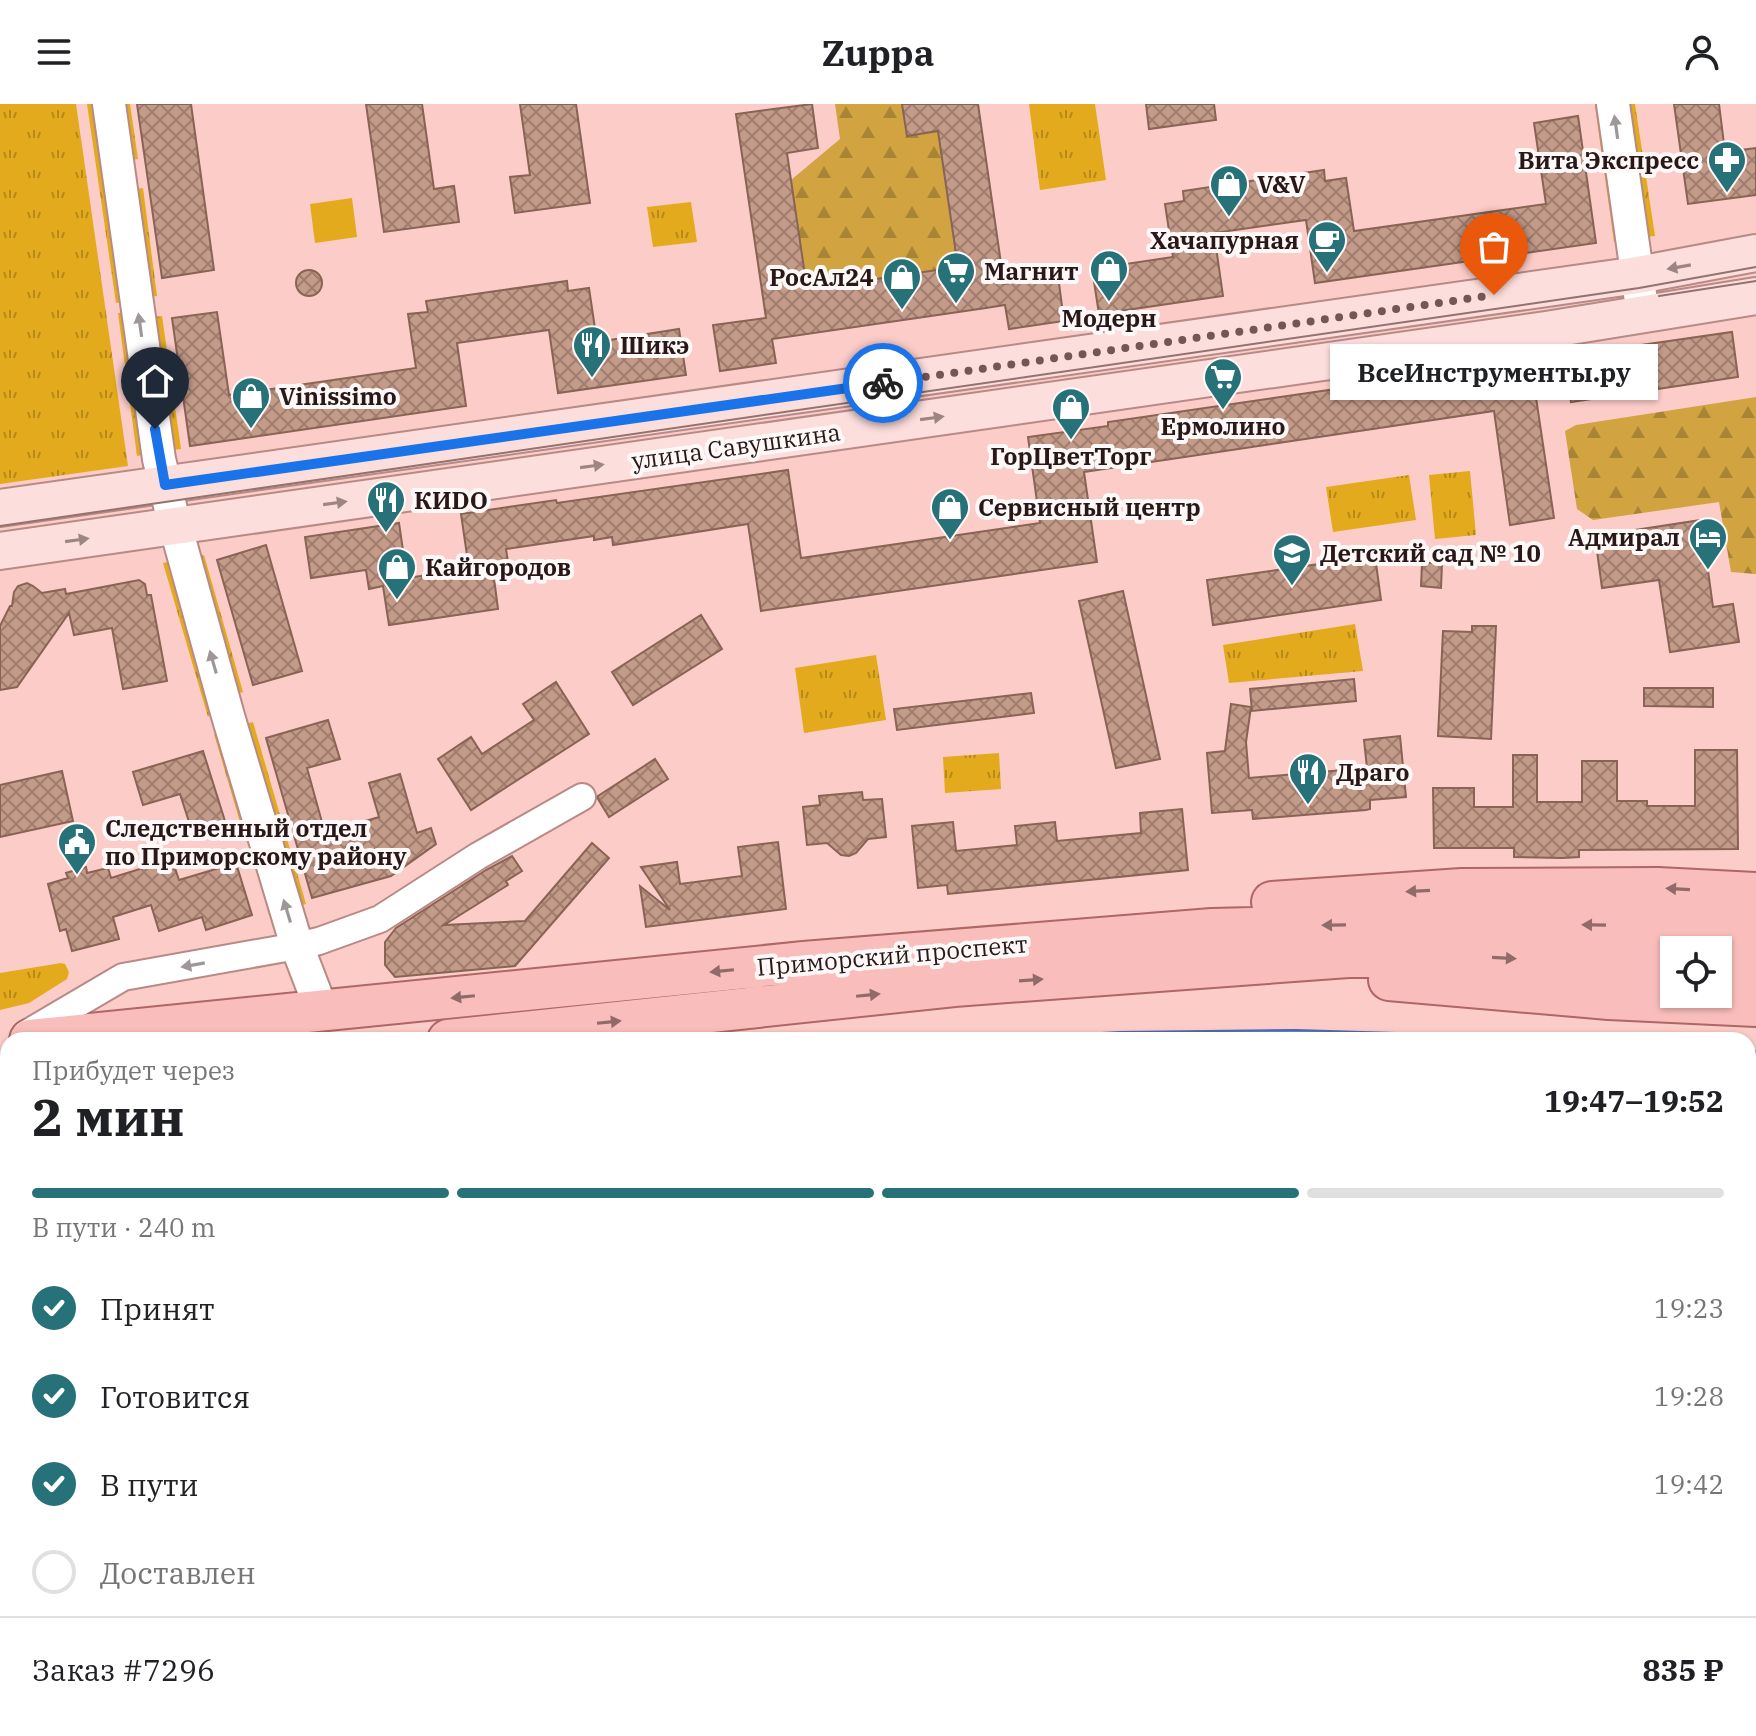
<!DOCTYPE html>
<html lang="ru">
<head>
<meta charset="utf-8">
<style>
	body { margin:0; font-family:"IBM Plex Serif",serif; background:#f2f2f2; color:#202124; height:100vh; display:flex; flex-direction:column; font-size:30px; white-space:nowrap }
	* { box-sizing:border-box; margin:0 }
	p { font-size:26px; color:#757577 }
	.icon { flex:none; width:44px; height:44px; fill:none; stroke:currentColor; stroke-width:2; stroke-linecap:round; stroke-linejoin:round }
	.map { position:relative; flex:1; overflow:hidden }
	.panel { position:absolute; left:0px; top:928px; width:1756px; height:704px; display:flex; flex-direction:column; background:#fff; border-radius:24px 24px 0 0; box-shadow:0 2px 6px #0004 }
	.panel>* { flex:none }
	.buttons { position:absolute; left:1660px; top:832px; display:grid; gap:16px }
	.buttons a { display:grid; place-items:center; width:72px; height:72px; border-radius:0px; background:#fff; box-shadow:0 2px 6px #0004; font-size:40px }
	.pin { position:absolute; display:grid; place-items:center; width:68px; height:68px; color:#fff; margin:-82px -34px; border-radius:50% 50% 50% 0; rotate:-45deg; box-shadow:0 0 8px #0007 }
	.pin .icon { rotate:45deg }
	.courier { position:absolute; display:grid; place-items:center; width:80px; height:80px; margin:-40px; border:6px solid #1a73e8; border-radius:50%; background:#fff; color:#222; box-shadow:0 2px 10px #0007 }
	.bubble { position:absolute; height:56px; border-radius:0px; background:#fff; box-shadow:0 2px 6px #0004; font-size:26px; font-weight:700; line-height:56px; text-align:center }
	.summary em { font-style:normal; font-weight:700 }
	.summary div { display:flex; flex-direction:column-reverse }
	.summary { display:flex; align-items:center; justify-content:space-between; height:136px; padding:0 32px }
	h1 { font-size:52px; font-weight:700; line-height:60px }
	.bar { display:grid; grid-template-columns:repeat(4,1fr); gap:12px 8px; align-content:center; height:96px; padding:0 32px }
	.bar i { height:10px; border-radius:6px; background:#e0e0e0 }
	.bar .current { background:#277178 }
	.bar p { grid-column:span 4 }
	.line { display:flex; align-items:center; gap:20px; padding:0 32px; border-top:2px solid #e0e0e0 }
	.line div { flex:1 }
	ol { padding:0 32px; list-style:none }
	li { display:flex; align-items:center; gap:24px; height:88px }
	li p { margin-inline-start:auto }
	li .icon { padding:8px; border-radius:50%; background:#277178; color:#fff; stroke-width:4 }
	li:last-child { color:#757577 }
	li i { width:44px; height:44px; border:4px solid #e0e0e0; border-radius:50% }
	header { display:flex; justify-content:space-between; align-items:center; height:104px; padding:0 32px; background:#fff; font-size:36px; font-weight:700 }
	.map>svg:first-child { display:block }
	.grass { fill:url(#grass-tufts) }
	.forest { fill:url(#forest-firs) }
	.garden { fill:#e2aa1c }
	.water { fill:url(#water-rules); stroke:#4f6bb0; stroke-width:2 }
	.building { fill:url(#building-cross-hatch); stroke:#896353; stroke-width:2 }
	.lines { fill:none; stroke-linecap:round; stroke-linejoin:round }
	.minor-casing { stroke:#b78a86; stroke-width:30 }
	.tertiary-casing { stroke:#b78a86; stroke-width:36 }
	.secondary-casing { stroke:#b78a86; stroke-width:40 }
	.primary-casing { stroke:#ae6764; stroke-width:44 }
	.minor { stroke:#fff; stroke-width:26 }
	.tertiary { stroke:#fff; stroke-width:32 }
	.secondary { stroke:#fcdedd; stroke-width:36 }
	.primary { stroke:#f9bebb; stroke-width:40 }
	.tram { stroke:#937270; stroke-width:2 }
	.oneway { fill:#9f9797 }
	.oneway2 { fill:#9d8584 }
	.oneway3 { fill:#916b69 }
	.done { stroke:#735755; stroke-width:8; stroke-dasharray:0 14.4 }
	.route { stroke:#1a73e8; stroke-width:10 }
	.labels { text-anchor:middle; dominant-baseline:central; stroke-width:8; stroke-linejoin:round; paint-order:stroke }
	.poi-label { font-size:24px; font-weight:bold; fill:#291817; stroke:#fef9f8; text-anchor:start }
	.street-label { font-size:24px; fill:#291817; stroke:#fef9f8 }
</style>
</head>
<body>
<header><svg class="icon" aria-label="menu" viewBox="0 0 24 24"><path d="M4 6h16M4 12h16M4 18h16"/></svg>Zuppa<svg class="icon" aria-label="person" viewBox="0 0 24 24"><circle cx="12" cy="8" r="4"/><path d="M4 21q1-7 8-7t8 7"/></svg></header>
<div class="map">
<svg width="1756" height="1632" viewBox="0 0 1756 1632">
	<defs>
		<pattern id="grass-tufts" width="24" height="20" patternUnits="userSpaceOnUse" patternTransform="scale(2)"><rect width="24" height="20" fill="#e2aa1c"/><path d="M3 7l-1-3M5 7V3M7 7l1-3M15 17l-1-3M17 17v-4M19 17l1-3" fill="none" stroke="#b78918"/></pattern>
		<pattern id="forest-firs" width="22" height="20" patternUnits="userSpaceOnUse" patternTransform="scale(2)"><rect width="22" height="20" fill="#d1a341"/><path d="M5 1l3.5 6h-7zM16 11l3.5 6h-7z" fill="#aa8435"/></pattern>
		<pattern id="water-rules" width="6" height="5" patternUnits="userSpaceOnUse" patternTransform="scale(2)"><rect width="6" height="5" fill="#5f8ef2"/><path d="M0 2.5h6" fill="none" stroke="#4e73c3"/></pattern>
		<pattern id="building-cross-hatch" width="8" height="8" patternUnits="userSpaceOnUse" patternTransform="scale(2)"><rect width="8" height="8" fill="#c49a89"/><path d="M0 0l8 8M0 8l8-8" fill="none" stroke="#9f7d6f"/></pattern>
	</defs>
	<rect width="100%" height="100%" fill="#fcccc8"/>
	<path class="grass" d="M0 0H76L128 362 0 380Z
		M87 0H97L126 198 116 199Z
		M122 0H130L138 55 130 56Z
		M1029 0H1095L1106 76 1040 86Z
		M1626 0H1635L1655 132 1645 133Z
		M1601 1 1620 138H1614L1595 2Z
		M143 84 157 192 150 193 135 85Z
		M691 98 697 138 653 143 647 103Z
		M127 208 147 350 137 352 118 209Z
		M162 212 181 345 171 346 153 213Z
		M1470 367 1476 431 1435 435 1429 371Z
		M1409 371 1416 416 1333 428 1326 383Z
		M204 451 243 588 236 590 196 453Z
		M172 457 215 605 208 613 163 459Z
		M1355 520 1363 567 1229 579 1223 541Z
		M876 551 886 616 804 629 795 564Z
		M253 618 306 800 298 802 245 620Z
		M221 629 247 716 240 718 214 630Z
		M999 649 1001 685 945 689 943 653Z
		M61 859 65 860 69 868 67 875 29 899 0 906V869Z"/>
	<path class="forest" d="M835 0H902L938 27 958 163 807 185 791 76 840 35Z
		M1756 293V470L1731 468 1719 398 1593 416 1577 405 1565 327 1576 321Z"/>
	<path class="garden" d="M352 94 357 133 315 139 310 100Z"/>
	<path class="water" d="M1295 926 1463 931 1573 936H967L1120 928Z
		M1748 946 1756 947V1632H1614L1564 1624H1748Z
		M8 1066V1624H1194L1027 1632H0V1068Z
		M1324 1624H1364L1359 1632H1329Z"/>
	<path class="building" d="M137 0H191L214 166 162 174Z
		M366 0H422L434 85 454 82 459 118 384 128Z
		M520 0H576L590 99 515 109 510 73 530 71Z
		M812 0 818 44 787 49 807 185 958 163 938 27 907 32 902 0H978L1004 180 1058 172 1064 217 1009 225 1005 201 986 204 772 235 776 259 720 267 713 221 766 214 736 10Z
		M1146 0H1214L1216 16 1149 25Z
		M1674 0H1719L1725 48 1756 44V91L1688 100Z
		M1578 12 1596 139 1315 179 1306 116 1214 129 1223 192 1099 210 1092 165 1173 153 1165 100 1184 97 1183 87 1324 66 1325 77 1346 74 1354 127 1546 100 1534 19Z
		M296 179a13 13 0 1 1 26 0a13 13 0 1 1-26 0Z
		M567 177 568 187 589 184 597 238 679 225 686 271 558 289 549 226 457 239 466 302 190 342 172 214 217 208 229 291 416 264 408 210 428 208 426 197Z
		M1732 228 1738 273 1571 298 1564 252Z
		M1522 258 1525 281 1534 280 1554 414 1510 421 1494 307 1084 368 1097 458 761 507 748 420 613 441 612 433 594 436V432L506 445 509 464 493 467 498 505 389 521 383 482 369 485 366 466 311 474 305 433 399 419 407 474 469 465 461 410 556 396 557 399 788 366 801 454 1040 419 1028 333 1108 322V318Z
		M1701 416 1713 503 1733 500 1739 538 1670 548 1659 476 1602 484 1595 432Z
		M266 441 302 567 253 581 217 456Z
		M1375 452 1381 496 1213 521 1207 476Z
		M1422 459H1442L1441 484 1421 482Z
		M139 476 145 480 147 491H151L167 577 123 585 112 524 74 531 69 509 17 583 0 586V522L10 502H12L14 488 18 482 27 479 33 482 42 489 65 485 66 490Z
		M1123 487 1160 655 1116 664 1079 497Z
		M701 511 722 545 633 601 612 568Z
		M1472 522H1496L1491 635 1438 632 1443 527 1472 528Z
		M1354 575 1356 597 1252 607 1250 585Z
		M556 578 589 630 471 706 438 655 471 633 482 650 534 616 523 600Z
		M1644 584H1713V603L1644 602Z
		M1031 589 1034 609 897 626 894 605Z
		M1231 600 1251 603 1246 638 1249 674 1367 664 1364 636 1400 632 1406 693 1370 696V705L1366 706 1253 715 1252 706 1212 709 1207 649 1225 647Z
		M328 616 340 655 307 664 325 729 379 713 369 679 400 670 417 729 431 724 436 740 391 772 312 794 266 634Z
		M1695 646H1737L1738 745 1579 746V753L1562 754 1514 753V744H1434L1433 684H1474V703H1513V651H1537V698H1582V657H1617V697H1647V702H1695Z
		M203 647 225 717 192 727 180 690 143 701 133 668Z
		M655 655 668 675 609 713 598 695V692Z
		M62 667 73 717 0 733V681Z
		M862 688 863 696 882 695 886 733 868 735 856 749 849 752 841 751 827 739 807 741 803 703 820 701 819 692Z
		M1182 705 1188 766 948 790 947 781 918 784 912 722 953 718 956 747 1017 741 1015 722 1055 718 1057 737 1141 729 1140 709Z
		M778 738 786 805 646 823 640 782 670 806 641 763 677 758 680 780 742 772 738 743Z
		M592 739 609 754 515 862 395 873 385 861V838L396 824 486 766 512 752 522 767 506 777 508 781 444 821 525 817Z
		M172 755 179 776 236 759 252 811 206 826 202 813 159 827 151 801 113 813 119 835 72 847 66 825 60 827 48 780 68 774 66 769 86 763 87 769 108 764 111 774Z"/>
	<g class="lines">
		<g class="minor-casing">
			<path id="minor" d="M26 930 123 873 297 842 319 837 380 815 478 752 582 693"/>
		</g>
		<g class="tertiary-casing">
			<path id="tertiary" d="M109 0 159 355 171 406 228 612 297 842 322 907
				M1613 0 1643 211"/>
		</g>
		<g class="secondary-casing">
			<path id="secondary" d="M0 404 1638 171 1756 149
				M0 447 1546 226 1756 192"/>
		</g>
		<g class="primary-casing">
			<path id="primary" d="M1272 798 1462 785 1658 784 1756 789
				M1718 866 1756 868
				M1389 876 1609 895 1756 902
				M30 936 804 858 1212 825 1463 819 1648 822 1756 829
				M448 936 954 882 1348 853 1464 852 1674 863
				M0 1034 8 1031"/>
		</g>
		<use href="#minor" class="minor"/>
		<use href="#tertiary" class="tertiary"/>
		<use href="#secondary" class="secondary"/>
		<use href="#primary" class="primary"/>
		<path class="tram" d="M1659 192 1756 177
			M0 422 1639 184 1756 163"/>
	</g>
	<defs><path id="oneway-solid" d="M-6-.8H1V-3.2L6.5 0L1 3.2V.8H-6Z" transform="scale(2)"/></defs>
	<g class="oneway">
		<use href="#oneway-solid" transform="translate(1616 23) rotate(-98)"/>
		<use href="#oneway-solid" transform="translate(140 221) rotate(-98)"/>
		<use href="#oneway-solid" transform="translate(213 558) rotate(-106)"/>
		<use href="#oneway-solid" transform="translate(287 807) rotate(-107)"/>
		<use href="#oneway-solid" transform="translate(193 861) rotate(170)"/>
	</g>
	<g class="oneway2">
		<use href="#oneway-solid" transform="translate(1679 163) rotate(170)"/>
		<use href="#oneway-solid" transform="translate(932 314) rotate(-8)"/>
		<use href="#oneway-solid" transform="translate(592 362) rotate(-8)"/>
		<use href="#oneway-solid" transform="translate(335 399) rotate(-8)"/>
		<use href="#oneway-solid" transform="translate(77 436) rotate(-8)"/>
	</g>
	<g class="oneway3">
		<use href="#oneway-solid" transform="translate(1678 785) rotate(-177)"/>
		<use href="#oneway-solid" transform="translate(1418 787) rotate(177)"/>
		<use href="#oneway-solid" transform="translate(1334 821) rotate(179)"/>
		<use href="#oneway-solid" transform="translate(1594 821) rotate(-179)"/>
		<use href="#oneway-solid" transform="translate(1504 854) rotate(3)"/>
		<use href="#oneway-solid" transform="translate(722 867) rotate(174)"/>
		<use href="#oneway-solid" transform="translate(1031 876) rotate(-4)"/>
		<use href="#oneway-solid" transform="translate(868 891) rotate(-6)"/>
		<use href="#oneway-solid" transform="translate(463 893) rotate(174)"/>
		<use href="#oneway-solid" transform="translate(609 918) rotate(-6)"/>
	</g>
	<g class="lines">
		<path class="done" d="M883 279 1494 191"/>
		<path class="route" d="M155 325 165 381 883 279"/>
	</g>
	<defs>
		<g id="pharmacy-pin" transform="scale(2)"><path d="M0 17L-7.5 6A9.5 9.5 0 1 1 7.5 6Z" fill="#277178" stroke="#fef9f8"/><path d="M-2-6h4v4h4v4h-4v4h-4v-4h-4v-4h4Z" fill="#fff"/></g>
		<g id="shop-pin" transform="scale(2)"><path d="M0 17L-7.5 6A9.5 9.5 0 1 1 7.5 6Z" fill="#277178" stroke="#fef9f8"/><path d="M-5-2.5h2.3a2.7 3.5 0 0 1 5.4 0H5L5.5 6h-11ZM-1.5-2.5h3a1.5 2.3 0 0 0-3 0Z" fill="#fff"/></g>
		<g id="cafe-pin" transform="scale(2)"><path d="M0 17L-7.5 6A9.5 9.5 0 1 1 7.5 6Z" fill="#277178" stroke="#fef9f8"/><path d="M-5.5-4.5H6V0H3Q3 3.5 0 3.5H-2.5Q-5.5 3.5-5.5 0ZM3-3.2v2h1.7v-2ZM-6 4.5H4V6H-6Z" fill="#fff"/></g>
		<g id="supermarket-pin" transform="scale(2)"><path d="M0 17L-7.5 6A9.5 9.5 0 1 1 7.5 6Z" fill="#277178" stroke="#fef9f8"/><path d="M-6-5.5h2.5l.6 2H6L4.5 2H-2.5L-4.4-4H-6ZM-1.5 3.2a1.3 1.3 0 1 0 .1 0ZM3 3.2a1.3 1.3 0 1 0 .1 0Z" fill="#fff"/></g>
		<g id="restaurant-pin" transform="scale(2)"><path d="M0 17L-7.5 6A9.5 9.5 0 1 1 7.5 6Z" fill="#277178" stroke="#fef9f8"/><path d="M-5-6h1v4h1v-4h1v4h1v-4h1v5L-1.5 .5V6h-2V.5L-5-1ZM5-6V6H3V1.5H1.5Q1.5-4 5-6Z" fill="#fff"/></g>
		<g id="hotel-pin" transform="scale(2)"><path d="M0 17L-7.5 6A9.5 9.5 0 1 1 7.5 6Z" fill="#277178" stroke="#fef9f8"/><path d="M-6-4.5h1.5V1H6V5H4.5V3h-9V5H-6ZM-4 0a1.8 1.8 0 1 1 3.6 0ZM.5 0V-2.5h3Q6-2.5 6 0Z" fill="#fff"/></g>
		<g id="school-pin" transform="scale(2)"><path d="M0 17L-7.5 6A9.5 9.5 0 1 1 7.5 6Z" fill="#277178" stroke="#fef9f8"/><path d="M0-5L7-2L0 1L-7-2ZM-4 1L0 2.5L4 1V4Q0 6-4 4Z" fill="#fff"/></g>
		<g id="civic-pin" transform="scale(2)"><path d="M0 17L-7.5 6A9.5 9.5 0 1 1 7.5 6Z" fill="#277178" stroke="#fef9f8"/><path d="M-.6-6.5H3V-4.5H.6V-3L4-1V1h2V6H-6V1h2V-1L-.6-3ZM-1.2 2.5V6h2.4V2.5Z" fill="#fff"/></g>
	</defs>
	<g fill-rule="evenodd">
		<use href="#pharmacy-pin" x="1727" y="56"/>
		<use href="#shop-pin" x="1229" y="80"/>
		<use href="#cafe-pin" x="1327" y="136"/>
		<use href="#shop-pin" x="1109" y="165"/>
		<use href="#supermarket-pin" x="956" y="167"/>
		<use href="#shop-pin" x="902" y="173"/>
		<use href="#restaurant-pin" x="592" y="241"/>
		<use href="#supermarket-pin" x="1223" y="273"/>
		<use href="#shop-pin" x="251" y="292"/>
		<use href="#shop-pin" x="1071" y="303"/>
		<use href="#restaurant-pin" x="386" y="396"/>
		<use href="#shop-pin" x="950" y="403"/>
		<use href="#hotel-pin" x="1708" y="433"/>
		<use href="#school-pin" x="1292" y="449"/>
		<use href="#shop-pin" x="397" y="463"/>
		<use href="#restaurant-pin" x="1308" y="668"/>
		<use href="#civic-pin" x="77" y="738"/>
	</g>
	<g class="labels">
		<g class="poi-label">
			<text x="1699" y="56" text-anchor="end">Вита Экспресс</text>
			<text x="1257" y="80">V&amp;V</text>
			<text x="1299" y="136" text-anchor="end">Хачапурная</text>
			<text x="984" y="167">Магнит</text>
			<text x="874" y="173" text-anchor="end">РосАл24</text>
			<text x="1109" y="214" text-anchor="middle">Модерн</text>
			<text x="620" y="241">Шикэ</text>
			<text x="279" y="292">Vinissimo</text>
			<text x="1223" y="322" text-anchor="middle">Ермолино</text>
			<text x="1071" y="352" text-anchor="middle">ГорЦветТорг</text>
			<text x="414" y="396">КИDO</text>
			<text x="978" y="403">Сервисный центр</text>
			<text x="1680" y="433" text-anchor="end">Адмирал</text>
			<text x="1320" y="449">Детский сад № 10</text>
			<text x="425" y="463">Кайгородов</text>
			<text x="1336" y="668">Драго</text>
			<text x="105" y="724">Следственный отдел<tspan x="105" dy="28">по Приморскому району</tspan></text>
		</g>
		<g class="street-label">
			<text transform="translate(736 342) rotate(-8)">улица Савушкина</text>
			<text transform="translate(892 851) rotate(-5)">Приморский проспект</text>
		</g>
	</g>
</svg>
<div class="buttons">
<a><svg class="icon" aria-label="locate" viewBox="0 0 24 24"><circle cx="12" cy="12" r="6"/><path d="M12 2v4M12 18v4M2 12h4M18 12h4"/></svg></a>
</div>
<div class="pin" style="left:1494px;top:191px;background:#ea580c"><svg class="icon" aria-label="bag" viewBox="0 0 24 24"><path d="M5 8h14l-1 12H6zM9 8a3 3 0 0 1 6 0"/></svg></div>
<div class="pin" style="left:155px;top:325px;background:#1f2937"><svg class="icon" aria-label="home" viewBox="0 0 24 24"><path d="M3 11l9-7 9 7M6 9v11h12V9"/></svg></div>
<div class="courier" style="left:883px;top:279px"><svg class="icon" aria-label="bike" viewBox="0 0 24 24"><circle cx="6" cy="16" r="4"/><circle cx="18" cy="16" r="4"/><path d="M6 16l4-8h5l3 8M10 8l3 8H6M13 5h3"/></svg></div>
<div class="bubble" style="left:1330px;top:240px;width:328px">ВсеИнструменты.ру</div>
<section class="panel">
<div class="summary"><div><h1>2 мин</h1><p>Прибудет через</p></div><em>19:47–19:52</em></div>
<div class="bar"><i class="current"></i><i class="current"></i><i class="current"></i><i></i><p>В пути · 240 m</p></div>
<ol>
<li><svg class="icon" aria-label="check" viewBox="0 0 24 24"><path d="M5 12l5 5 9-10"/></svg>Принят<p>19:23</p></li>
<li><svg class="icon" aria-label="check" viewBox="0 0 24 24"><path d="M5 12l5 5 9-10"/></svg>Готовится<p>19:28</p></li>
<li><svg class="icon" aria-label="check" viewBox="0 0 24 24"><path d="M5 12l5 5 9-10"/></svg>В пути<p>19:42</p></li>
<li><i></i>Доставлен</li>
</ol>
<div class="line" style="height:104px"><div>Заказ #7296</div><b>835 ₽</b></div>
</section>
</div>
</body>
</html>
